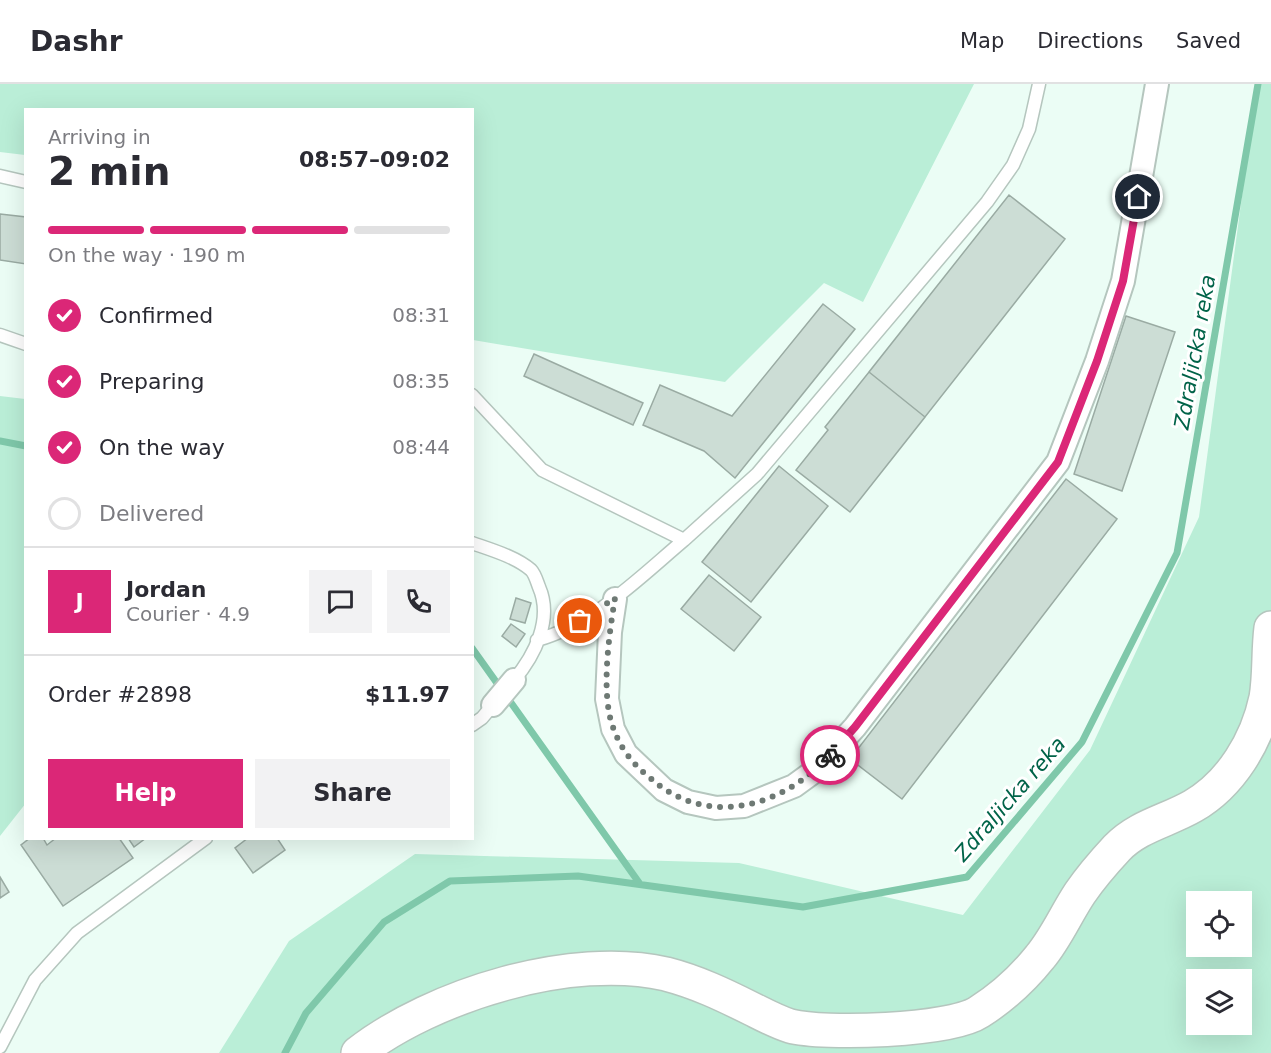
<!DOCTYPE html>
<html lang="en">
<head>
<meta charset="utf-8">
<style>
	body { margin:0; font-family:"DejaVu Sans",sans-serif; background:#f2f2f3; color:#2b2b33; height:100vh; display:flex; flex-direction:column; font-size:22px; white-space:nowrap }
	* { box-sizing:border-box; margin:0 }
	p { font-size:20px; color:#7c7c81 }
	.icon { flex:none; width:33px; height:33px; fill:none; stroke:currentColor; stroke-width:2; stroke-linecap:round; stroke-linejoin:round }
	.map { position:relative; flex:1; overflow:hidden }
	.details { position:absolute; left:24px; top:24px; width:450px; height:732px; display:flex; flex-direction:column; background:#fff; border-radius:0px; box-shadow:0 6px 24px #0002 }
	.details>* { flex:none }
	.tools { position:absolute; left:1186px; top:807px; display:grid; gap:12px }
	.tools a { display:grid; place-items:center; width:66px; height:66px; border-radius:0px; background:#fff; box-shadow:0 6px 24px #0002; font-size:30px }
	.pin { position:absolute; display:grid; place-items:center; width:51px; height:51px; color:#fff; margin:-26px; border:3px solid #fff; border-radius:50%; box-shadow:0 2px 6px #0007 }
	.courier { position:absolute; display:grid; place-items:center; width:60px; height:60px; margin:-30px; border:4px solid #db2777; border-radius:50%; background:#fff; color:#222; box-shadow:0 2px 8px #0007 }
	.summary em { font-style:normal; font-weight:700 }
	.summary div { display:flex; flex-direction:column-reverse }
	.summary { display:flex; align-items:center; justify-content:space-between; height:102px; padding:0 24px }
	h1 { font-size:39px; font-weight:700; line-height:45px }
	.bar { display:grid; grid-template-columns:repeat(4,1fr); gap:9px 6px; align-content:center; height:72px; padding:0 24px }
	.bar i { height:8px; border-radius:4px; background:#e1e1e2 }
	.bar .active { background:#db2777 }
	.bar p { grid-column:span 4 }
	.line { display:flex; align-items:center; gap:15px; padding:0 24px; border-top:2px solid #e1e1e2 }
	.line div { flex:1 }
	.round { display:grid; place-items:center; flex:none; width:63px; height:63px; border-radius:0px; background:#f2f2f3 }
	ol { padding:0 24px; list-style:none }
	li { display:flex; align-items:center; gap:18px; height:66px }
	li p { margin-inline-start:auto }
	li .icon { padding:6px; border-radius:50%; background:#db2777; color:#fff; stroke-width:4 }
	li:last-child { color:#7c7c81 }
	li i { width:33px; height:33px; border:3px solid #e1e1e2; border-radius:50% }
	.action { display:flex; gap:12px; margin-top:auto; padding:12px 24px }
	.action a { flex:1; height:69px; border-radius:0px; background:#db2777; color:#fff; font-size:24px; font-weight:700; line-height:69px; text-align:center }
	.action a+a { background:#f2f2f3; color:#2b2b33 }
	header { display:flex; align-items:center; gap:36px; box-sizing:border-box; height:84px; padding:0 30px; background:#fff; border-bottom:2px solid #e1e1e2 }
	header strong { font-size:28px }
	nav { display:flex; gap:33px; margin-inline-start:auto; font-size:21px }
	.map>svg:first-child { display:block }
	.green { fill:#baeed7; fill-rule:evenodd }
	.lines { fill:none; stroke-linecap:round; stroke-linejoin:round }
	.stream { stroke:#7fc8aa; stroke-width:7 }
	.building { fill:#ccddd5; stroke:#9aaba3; stroke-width:1.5 }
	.lane-casing { stroke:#b5c6be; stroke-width:15 }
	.street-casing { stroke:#b5c6be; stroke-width:26 }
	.secondary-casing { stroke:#b5c6be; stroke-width:36 }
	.lane { stroke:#fff; stroke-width:12 }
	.street { stroke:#fff; stroke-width:22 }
	.secondary { stroke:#fff; stroke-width:33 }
	.done { stroke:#6e7974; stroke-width:6; stroke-dasharray:0 10.8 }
	.route { stroke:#db2777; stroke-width:8 }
	.labels { text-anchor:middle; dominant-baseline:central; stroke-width:6; stroke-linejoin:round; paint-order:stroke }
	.water-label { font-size:21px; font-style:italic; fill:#006348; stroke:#fff }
</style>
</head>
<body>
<header>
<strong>Dashr</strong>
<nav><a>Map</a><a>Directions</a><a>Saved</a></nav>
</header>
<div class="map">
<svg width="1271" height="969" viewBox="0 0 1271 969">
	<rect width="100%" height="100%" fill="#ebfdf5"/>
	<path class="green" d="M0 0H974L863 218 824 199 725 298 473 256 472 26H26L25 71 0 68Z
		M1257 0H1271V969H219L289 857 415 770 739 779 963 831 1090 666 1199 433ZM1197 818H1242V862H1197ZM1197 896H1242V940H1197Z
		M0 312 25 315 26 719 0 752Z"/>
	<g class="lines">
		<path class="stream" d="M0 357 26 362
			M472 564 640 800
			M285 969 306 929 384 838 450 797 578 792 803 823 967 793 1082 658 1177 469 1258 0"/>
	</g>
	<path class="building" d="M1009 111 1065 155 925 333 869 288Z
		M0 130 26 133V180L0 176Z
		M823 220 855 245 735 394 704 367 643 341 660 301 732 332Z
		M1126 232 1175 248 1122 407 1074 390Z
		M534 270 643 319 633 341 524 292Z
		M869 288 925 333 850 428 796 386 828 346 825 343Z
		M779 382 828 422 751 518 702 478Z
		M1066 395 1117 435 902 715 850 675Z
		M709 491 761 533 734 567 681 525Z
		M516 514 531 519 525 539 510 535Z
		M511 540 525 550 516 563 502 552Z
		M30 754H43L47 761 56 754H119L133 774 63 822 21 761Z
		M128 754H146L134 763Z
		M248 754H277L285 766 253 789 235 764Z
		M0 793 9 808 0 814Z"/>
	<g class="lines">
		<g class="lane-casing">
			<path id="lane" d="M0 92 26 98
				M0 251 26 260
				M472 311 542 386 684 456C639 494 594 540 537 556
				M684 456 757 390 987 118 1013 81 1029 45 1039 0
				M472 459C492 466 516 473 531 486 535 490 537 498 539 503 553 535 535 571 514 596
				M472 641 482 634 493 621
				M0 963 35 896 77 849 206 754"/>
		</g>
		<g class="street-casing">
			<path id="street" d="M615 515 610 548 607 615 613 645 626 670 664 706 688 718 716 724 744 722 794 702 816 686 855 643 1058 378 1097 277 1123 197 1157 0
				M493 621 514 596"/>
		</g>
		<g class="secondary-casing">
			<path id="secondary" d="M358 969C433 911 572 868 666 890 697 898 724 911 752 925 764 931 777 938 790 942 824 951 950 947 979 928 1001 914 1024 893 1040 873 1056 854 1066 830 1080 809 1091 793 1104 778 1117 764 1138 742 1167 737 1193 722 1231 700 1257 657 1266 614 1270 591 1268 567 1271 544"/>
		</g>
		<use href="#lane" class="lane"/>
		<use href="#street" class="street"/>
		<use href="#secondary" class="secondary"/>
	</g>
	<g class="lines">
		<path class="done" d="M580 537 615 514C609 551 600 612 614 646 621 665 633 680 649 693 706 745 782 724 830 671"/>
		<path class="route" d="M830 671 855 643 1058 378 1097 277 1123 197 1138 113"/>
	</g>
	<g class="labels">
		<g class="water-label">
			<text transform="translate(1195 268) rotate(-80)">Zdraljicka reka</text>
			<text transform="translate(1010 715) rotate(-49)">Zdraljicka reka</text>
		</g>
	</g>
</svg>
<div class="tools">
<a><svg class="icon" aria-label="locate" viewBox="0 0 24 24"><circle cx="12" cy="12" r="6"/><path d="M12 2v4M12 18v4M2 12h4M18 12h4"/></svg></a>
<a><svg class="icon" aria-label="layers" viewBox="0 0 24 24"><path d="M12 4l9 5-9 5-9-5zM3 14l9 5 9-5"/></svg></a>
</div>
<div class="pin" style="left:580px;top:537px;background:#ea580c"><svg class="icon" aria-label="bag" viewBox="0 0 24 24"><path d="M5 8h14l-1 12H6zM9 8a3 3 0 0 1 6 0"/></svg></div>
<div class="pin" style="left:1138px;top:113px;background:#1f2937"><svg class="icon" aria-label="home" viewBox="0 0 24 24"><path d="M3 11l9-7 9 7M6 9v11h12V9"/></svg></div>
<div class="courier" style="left:830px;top:671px"><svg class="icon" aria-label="bike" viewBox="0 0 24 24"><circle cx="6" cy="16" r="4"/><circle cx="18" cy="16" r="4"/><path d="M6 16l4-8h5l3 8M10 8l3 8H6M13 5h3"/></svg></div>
<section class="details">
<div class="summary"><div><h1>2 min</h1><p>Arriving in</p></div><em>08:57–09:02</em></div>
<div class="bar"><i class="active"></i><i class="active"></i><i class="active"></i><i></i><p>On the way · 190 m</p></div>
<ol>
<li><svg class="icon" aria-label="check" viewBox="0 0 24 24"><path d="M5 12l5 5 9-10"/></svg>Confirmed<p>08:31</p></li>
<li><svg class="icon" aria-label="check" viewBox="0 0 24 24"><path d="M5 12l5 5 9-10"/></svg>Preparing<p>08:35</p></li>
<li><svg class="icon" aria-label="check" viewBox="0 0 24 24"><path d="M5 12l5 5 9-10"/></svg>On the way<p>08:44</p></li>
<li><i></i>Delivered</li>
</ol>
<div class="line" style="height:108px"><b class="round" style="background:#db2777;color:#fff">J</b><div><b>Jordan</b><p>Courier · 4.9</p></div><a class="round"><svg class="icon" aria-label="chat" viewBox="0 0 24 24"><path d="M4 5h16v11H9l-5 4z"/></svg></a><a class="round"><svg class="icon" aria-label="phone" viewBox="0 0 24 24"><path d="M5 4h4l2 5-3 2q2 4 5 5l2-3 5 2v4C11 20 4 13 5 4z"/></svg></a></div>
<div class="line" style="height:78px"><div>Order #2898</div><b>$11.97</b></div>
<div class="action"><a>Help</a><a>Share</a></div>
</section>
</div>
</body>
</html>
